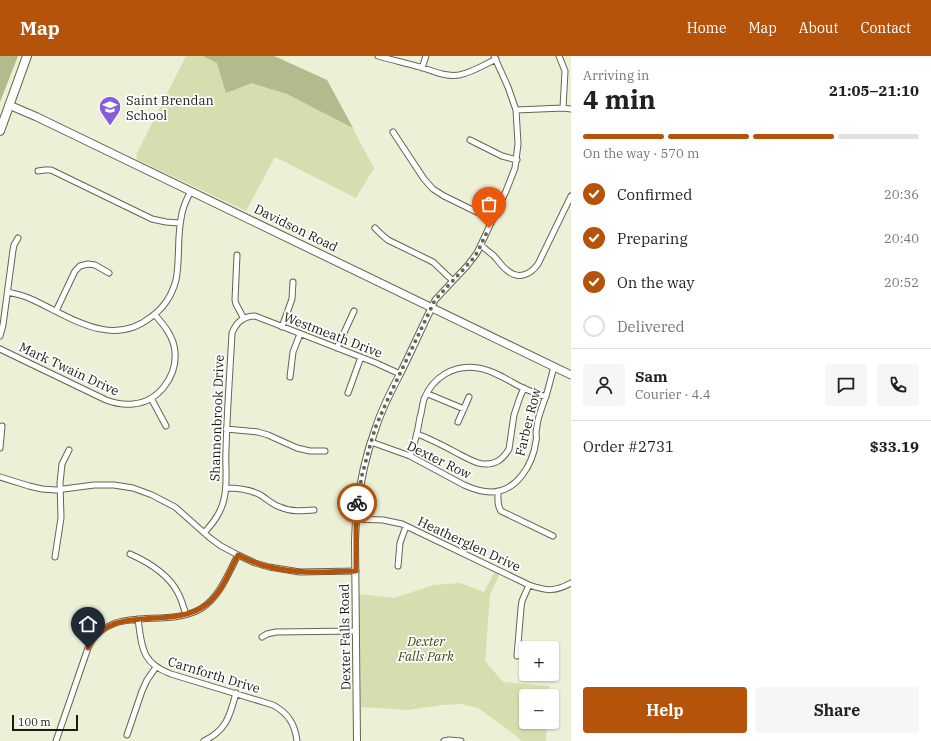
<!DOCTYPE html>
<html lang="en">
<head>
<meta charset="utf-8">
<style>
	body { margin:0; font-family:"IBM Plex Serif",serif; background:#f6f6f6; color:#202124; height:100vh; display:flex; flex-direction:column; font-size:15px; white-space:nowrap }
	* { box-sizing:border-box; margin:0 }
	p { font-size:13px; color:#757577 }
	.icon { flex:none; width:22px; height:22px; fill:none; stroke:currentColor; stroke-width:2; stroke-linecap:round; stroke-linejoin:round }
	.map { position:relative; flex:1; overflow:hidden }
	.details { display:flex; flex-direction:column; background:#fff; width:360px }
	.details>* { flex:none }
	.buttons { position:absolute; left:519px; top:585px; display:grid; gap:8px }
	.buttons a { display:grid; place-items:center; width:40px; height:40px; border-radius:4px; background:#fff; box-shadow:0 1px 3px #0004; font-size:20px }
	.scale { position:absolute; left:12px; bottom:10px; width:66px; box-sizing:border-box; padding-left:4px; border:2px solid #1a1b12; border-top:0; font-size:11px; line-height:14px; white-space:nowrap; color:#1a1b12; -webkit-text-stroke:3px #fff; paint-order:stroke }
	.pin { position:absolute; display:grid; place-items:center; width:34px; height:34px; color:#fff; margin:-41px -17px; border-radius:50% 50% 50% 0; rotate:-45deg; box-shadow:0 0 4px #0007 }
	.pin .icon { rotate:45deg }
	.courier { position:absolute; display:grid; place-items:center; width:40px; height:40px; margin:-20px; border:3px solid #b45309; border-radius:50%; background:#fff; color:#222; box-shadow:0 1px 5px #0007 }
	.overview em { font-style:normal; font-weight:700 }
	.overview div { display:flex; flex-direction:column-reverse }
	.overview { display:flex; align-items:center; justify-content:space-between; height:68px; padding:0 12px }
	h1 { font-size:26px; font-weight:700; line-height:30px }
	.bar { display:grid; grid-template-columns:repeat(4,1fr); gap:6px 4px; align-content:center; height:48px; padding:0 12px }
	.bar i { height:5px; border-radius:3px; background:#e0e0e0 }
	.bar .on { background:#b45309 }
	.bar p { grid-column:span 4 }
	.line { display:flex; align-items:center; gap:10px; padding:0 12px; border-top:1px solid #e0e0e0 }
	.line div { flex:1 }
	.round { display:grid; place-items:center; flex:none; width:42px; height:42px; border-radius:4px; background:#f6f6f6 }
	ol { padding:0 12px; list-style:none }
	li { display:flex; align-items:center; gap:12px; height:44px }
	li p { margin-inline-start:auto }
	li .icon { padding:4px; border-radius:50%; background:#b45309; color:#fff; stroke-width:4 }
	li:last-child { color:#757577 }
	li i { width:22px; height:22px; border:2px solid #e0e0e0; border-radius:50% }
	.button { display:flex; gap:8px; margin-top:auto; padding:8px 12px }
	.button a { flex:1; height:46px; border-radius:4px; background:#b45309; color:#fff; font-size:16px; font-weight:700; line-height:46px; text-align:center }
	.button a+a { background:#f6f6f6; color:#202124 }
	header { display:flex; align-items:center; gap:24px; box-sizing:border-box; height:56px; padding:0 20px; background:#b45309; color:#fff }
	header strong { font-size:19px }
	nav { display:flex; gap:22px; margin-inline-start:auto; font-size:14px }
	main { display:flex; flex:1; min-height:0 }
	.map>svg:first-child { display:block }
	.green { fill:#d6ddaf }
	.forest { fill:#b3ba8c }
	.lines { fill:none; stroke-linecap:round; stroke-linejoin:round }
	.minor-casing { stroke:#636651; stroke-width:7 }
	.tertiary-casing { stroke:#636651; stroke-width:8 }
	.secondary-casing { stroke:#636651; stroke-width:9 }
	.primary-casing { stroke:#636651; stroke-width:10 }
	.minor { stroke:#fff; stroke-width:5 }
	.tertiary { stroke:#fff; stroke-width:6 }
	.secondary { stroke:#fff; stroke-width:7 }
	.primary { stroke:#fff; stroke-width:8 }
	.done { stroke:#646657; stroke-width:4; stroke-dasharray:0 7.2 }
	.route { stroke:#b45309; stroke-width:5 }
	.labels { text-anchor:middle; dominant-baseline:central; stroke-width:3.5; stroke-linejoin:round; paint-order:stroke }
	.poi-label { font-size:13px; fill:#1a1b12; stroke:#fff; text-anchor:start }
	.street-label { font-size:13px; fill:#1a1b12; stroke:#fff }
	.park-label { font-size:13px; font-style:italic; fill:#414611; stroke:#fff }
</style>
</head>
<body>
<header>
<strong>Map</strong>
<nav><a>Home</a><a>Map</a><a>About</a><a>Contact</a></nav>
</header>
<main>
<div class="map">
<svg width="571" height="685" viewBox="0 0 571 685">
	<rect width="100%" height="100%" fill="#ecf0d7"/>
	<path class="green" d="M186 0H274L327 24 374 112 356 142 275 101 246 155 136 103 137 97Z
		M495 515 500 517 490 539 485 605 503 626 550 630 549 640H526V666H547L546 685H522L506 672 478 652 461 648 442 649 408 654 361 651 359 538 394 542 434 529 460 527 484 536Z"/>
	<path class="forest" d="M0 0H18L0 46Z
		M203 0H274L327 24 353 72 287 38 252 27 226 37 217 7Z"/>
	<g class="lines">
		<g class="minor-casing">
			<path id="minor" d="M378 0C392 4 406 7 420 11 433 15 445 21 459 19 471 17 484 9 496 3
				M559 0 565 15 563 52
				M422 12 426 0
				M516 54 563 52 571 53
				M393 76 424 123 433 133 444 140 493 164
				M470 84 502 100 517 104
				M38 115 45 114H51L152 163 166 166 180 167
				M375 172 382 179 388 184 433 206 453 225
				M481 189C485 193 489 196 493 199 498 204 502 211 508 215 519 224 531 218 538 208L571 140
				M237 199 235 244 236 248 244 263
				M8 236C15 238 23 239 31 243 69 260 111 293 151 261 164 252 172 239 176 224 180 204 177 183 181 163 182 153 186 144 191 135
				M432 251 435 244 467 210 477 197 506 135 515 112 518 88 516 54 508 31 494 0
				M56 255 75 215 80 210 88 208 95 209 109 217
				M282 271 292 243 293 226
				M0 280 3 269 13 194 14 189 18 182
				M337 292 354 255
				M0 293 106 344C114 347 124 349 133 348 158 346 177 321 175 296 174 281 164 269 155 259
				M290 321 293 296 300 278
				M348 337 361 301
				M428 338 464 353
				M151 342 166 370
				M458 366 469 341
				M226 373 258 376 268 379 297 392 310 395H325
				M417 378C431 383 444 390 457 397 470 404 484 413 498 405 503 402 506 398 509 393L514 359 520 341 524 332
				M371 386 410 400 464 429C473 433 482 436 491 436 517 436 533 408 536 385 537 382 536 379 536 376 537 372 537 368 538 364 540 356 543 348 546 340 549 331 551 321 554 311
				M0 392 2 370
				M410 400C415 387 418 374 420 361 422 356 422 349 424 343 433 321 454 308 478 312 493 314 509 325 523 332 530 335 538 338 546 341
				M0 421 29 430 42 433 56 434 94 429H114L133 432 152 439 175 451 210 482 221 490 238 499 255 507 269 511 300 516 356 515
				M226 432C238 432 251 433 262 440 268 444 273 449 280 451 291 456 303 455 314 454
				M498 435C498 443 497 449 501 455L553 480
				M356 463 383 464 402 468 529 529C546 535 555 536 571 527
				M204 477C213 467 221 457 224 443 228 427 225 410 226 394 227 355 230 316 232 277 236 267 243 260 255 260L376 307 400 318
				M130 498C148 506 169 519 178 537 182 544 183 551 186 558
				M55 501 61 462 60 427 62 408 69 394
				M398 510 400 487 406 470
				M138 563C142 591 141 607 171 618L273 649C288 657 295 668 297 685
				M262 581 267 578 276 576 356 575
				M517 600 521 552 522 545 529 529
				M127 679 142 635 147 624 156 611
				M56 685 88 592C109 546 167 574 202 552 220 540 228 518 238 499
				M204 685C227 674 230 659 236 637
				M444 685 449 684 461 685"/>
		</g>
		<g class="tertiary-casing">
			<path id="tertiary" d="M357 685 355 485C356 444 362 409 376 371 382 353 391 335 400 318 411 296 421 273 432 251"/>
		</g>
		<g class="secondary-casing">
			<path id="secondary" d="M9 49 37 61 571 319"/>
		</g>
		<g class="primary-casing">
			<path id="primary" d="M0 75 27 0"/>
		</g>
		<use href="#minor" class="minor"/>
		<use href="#tertiary" class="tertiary"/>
		<use href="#secondary" class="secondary"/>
		<use href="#primary" class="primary"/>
	</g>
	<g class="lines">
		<path class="done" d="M357 447 362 419 371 386 376 370 387 345 435 244 472 204 477 197 489 172"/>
		<path class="route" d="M88 592C110 545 172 576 207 548 222 536 229 516 238 499 248 504 259 509 270 511 298 518 327 516 356 515V471L357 447"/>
	</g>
	<defs>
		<g id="school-pin" transform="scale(1.15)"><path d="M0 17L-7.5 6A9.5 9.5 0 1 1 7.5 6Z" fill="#855ed9" stroke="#fff"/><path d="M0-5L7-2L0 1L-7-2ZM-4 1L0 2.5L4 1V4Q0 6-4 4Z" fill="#fff"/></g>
	</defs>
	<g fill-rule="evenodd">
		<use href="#school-pin" x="110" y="51"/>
	</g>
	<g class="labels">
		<g class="poi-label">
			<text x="126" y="44">Saint Brendan<tspan x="126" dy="15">School</tspan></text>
		</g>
		<g class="street-label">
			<text transform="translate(296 172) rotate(26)">Davidson Road</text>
			<text transform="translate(333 279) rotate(21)">Westmeath Drive</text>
			<text transform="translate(69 313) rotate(25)">Mark Twain Drive</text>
			<text transform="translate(217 362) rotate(-88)">Shannonbrook Drive</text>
			<text transform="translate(528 366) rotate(-76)">Farber Row</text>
			<text transform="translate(439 404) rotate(26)">Dexter Row</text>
			<text transform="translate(469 488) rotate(25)">Heatherglen Drive</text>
			<text transform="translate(345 581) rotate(-91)">Dexter Falls Road</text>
			<text transform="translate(214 619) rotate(17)">Carnforth Drive</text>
		</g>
		<g class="park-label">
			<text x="426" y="585">Dexter<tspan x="426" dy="15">Falls Park</tspan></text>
		</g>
	</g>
</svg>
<div class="buttons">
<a>+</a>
<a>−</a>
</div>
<div class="scale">100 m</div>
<div class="pin" style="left:489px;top:172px;background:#ea580c"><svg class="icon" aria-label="bag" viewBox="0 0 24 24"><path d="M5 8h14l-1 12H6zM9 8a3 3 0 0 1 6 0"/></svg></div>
<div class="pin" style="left:88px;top:592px;background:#1f2937"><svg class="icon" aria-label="home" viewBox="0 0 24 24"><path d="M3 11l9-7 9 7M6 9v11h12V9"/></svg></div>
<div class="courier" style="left:357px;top:447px"><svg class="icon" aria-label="bike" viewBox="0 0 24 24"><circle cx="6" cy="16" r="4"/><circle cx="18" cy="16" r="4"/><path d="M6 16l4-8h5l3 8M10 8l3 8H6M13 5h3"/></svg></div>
</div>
<section class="details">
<div class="overview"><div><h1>4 min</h1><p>Arriving in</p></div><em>21:05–21:10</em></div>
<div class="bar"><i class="on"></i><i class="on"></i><i class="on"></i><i></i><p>On the way · 570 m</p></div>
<ol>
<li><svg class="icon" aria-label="check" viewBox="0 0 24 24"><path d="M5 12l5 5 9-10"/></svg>Confirmed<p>20:36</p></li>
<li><svg class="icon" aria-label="check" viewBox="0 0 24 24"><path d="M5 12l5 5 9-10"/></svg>Preparing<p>20:40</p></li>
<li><svg class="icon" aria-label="check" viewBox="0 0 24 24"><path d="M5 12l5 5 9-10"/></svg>On the way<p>20:52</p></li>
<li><i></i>Delivered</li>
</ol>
<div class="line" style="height:72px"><a class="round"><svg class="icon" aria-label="person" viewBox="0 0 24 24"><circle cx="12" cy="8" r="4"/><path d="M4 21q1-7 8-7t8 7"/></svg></a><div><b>Sam</b><p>Courier · 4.4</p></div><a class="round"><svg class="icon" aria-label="chat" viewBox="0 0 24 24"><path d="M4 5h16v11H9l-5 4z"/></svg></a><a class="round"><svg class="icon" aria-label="phone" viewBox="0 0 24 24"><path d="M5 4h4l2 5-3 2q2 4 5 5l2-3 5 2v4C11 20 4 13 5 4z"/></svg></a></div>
<div class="line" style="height:52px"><div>Order #2731</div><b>$33.19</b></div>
<div class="button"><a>Help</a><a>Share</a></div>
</section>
</main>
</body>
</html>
